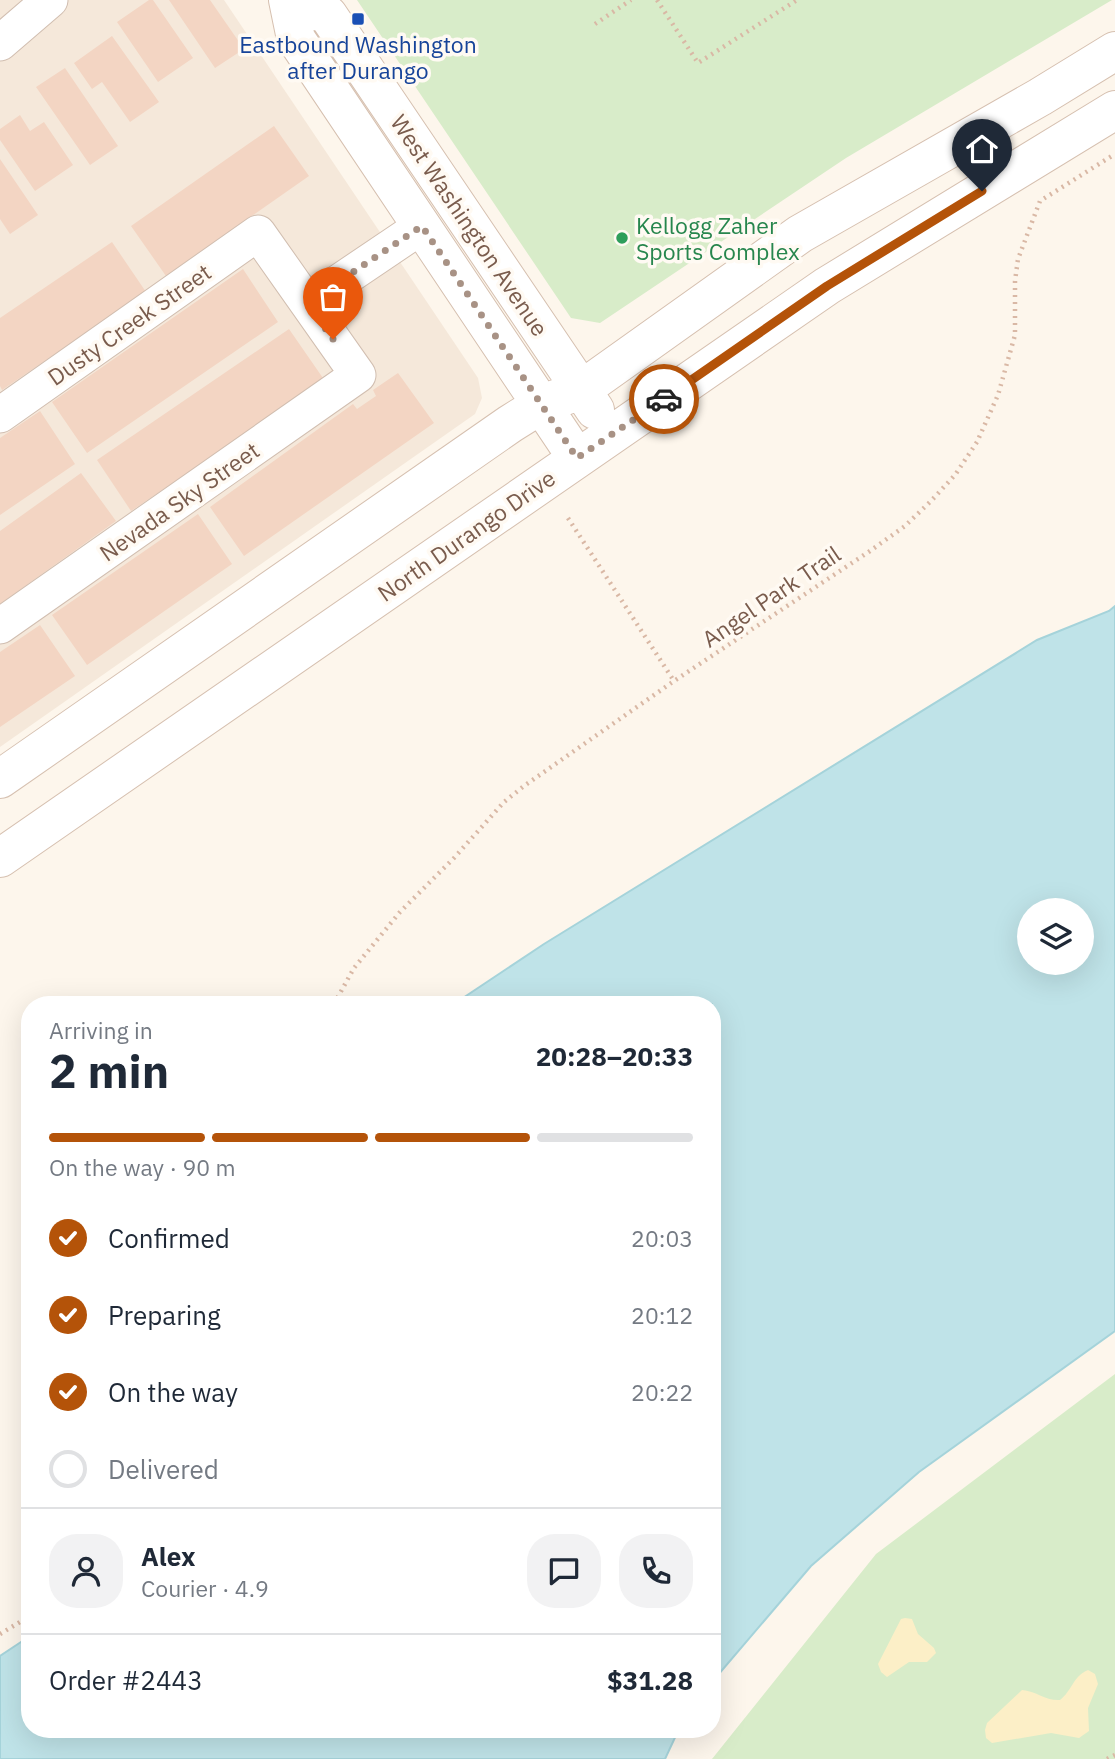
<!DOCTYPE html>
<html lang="en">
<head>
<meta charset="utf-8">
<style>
	body { margin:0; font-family:"IBM Plex Sans",sans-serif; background:#f2f2f3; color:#1f2937; height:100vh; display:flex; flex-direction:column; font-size:26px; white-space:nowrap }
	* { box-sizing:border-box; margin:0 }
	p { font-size:23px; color:#747a83 }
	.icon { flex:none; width:38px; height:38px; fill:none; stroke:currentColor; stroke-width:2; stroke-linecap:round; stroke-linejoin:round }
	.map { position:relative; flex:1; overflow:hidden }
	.sheet { position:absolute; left:21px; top:996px; width:700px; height:742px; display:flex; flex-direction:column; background:#fff; border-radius:28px; box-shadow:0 7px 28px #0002 }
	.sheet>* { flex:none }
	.buttons { position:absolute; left:1017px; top:898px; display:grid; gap:14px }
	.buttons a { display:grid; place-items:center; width:77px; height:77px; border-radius:50%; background:#fff; box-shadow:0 7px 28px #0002; font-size:35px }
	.pin { position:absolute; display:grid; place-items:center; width:60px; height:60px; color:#fff; margin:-72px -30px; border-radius:50% 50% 50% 0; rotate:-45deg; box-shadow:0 0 7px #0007 }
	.pin .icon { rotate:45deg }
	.courier { position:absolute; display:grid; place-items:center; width:70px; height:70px; margin:-35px; border:5px solid #b45309; border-radius:50%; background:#fff; color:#222; box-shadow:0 2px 9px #0007 }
	.overview em { font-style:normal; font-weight:700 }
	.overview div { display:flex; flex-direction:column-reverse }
	.overview { display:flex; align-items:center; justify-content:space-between; height:119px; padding:0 28px }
	h1 { font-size:46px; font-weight:700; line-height:52px }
	.bar { display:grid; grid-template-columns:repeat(4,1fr); gap:10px 7px; align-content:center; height:84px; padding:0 28px }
	.bar i { height:9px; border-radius:5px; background:#e0e1e3 }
	.bar .current { background:#b45309 }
	.bar p { grid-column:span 4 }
	.line { display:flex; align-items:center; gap:18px; padding:0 28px; border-top:2px solid #e0e1e3 }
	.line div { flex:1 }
	.round { display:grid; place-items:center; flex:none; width:74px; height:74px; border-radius:28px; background:#f2f2f3 }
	ol { padding:0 28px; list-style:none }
	li { display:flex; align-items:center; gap:21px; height:77px }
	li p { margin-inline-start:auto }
	li .icon { padding:7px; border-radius:50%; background:#b45309; color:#fff; stroke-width:4 }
	li:last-child { color:#747a83 }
	li i { width:38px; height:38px; border:4px solid #e0e1e3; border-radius:50% }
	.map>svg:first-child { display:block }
	.residential { fill:#f5e8da }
	.green { fill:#d8ecc9 }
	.sand { fill:#fcefc7 }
	.water { fill:#bfe3e8; stroke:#a5d3da; stroke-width:2; fill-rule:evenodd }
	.building { fill:#f3d5c3 }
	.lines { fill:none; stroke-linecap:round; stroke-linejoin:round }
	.street-casing { stroke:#d1beb0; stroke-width:37 }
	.secondary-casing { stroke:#d6c0b0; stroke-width:40 }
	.path { stroke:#d9b8a5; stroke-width:4.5; stroke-dasharray:2 5; stroke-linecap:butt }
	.street { stroke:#fff; stroke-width:35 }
	.secondary { stroke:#fff; stroke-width:38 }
	.done { stroke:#a89285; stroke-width:7; stroke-dasharray:0 12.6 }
	.route { stroke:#b45309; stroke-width:9 }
	.transit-dot { fill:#1a4fb4; stroke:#fffaf3; stroke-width:2.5 }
	.leisure-dot { fill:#2e9e5b; stroke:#fffaf3; stroke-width:2.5 }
	.labels { text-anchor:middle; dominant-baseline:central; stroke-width:7; stroke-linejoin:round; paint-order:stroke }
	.transit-label { font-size:23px; fill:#164399; stroke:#fffaf3 }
	.street-label { font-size:23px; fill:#7a5c4d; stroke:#fffaf3 }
	.leisure-label { font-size:23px; fill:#27864d; stroke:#fffaf3; text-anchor:start }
</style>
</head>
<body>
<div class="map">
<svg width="1115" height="1759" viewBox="0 0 1115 1759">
	<rect width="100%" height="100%" fill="#fdf6ec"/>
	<path class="residential" d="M0 0H224L478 378 482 398 475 414 0 747Z"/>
	<path class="green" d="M357 0H1112L846 158 600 323 571 318Z
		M1115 1374V1759H712L876 1554Z"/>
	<path class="sand" d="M905 1618 912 1619 918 1634 934 1648 936 1653 927 1662H909L887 1677 881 1672 878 1664 901 1619Z
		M1088 1670 1095 1674 1098 1684 1088 1708 1089 1731 1079 1738 1051 1733 992 1743 986 1738 985 1730 987 1723 1022 1690C1036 1691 1046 1701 1060 1700 1072 1691 1073 1676 1088 1670Z"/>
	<path class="water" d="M1115 606V1331L919 1472 811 1566 712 1682V1004H454L544 944 1037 640 1109 611ZM1029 910H1082V962H1029Z
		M30 1636V1729H679L665 1759H0V1656Z"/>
	<path class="building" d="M149 0H153L193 58 158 82 117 22Z
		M169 0H210L244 49 215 68Z
		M112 36 159 102 130 122 102 82 92 89 74 63Z
		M65 68 118 146 90 165 36 87Z
		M20 115 30 131 44 122 73 165 35 191 0 140V129Z
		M274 126 309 176 166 276 131 226Z
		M0 159 38 215 10 234 0 219Z
		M112 242 146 292 2 390 0 386V318Z
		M243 269 278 322 87 453 52 402Z
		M289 329 325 381 131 511 97 460Z
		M398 373 434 423 244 556 210 507 353 404 357 409 376 396 373 390Z
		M40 411 75 464 0 515V438Z
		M81 473 116 521 0 604V531Z
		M198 514 232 564 87 665 52 615Z
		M40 625 75 676 0 727V652Z"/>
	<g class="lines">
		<g class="street-casing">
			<path id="street" d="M0 43 50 0
				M308 303 422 226
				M0 415 258 233 358 375 0 626"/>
		</g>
		<g class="secondary-casing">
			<path id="secondary" d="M288 0 296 39 577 458
				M289 0 328 15 595 410
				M0 779 510 424 542 404 581 390 800 234 1040 97 1115 51
				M0 858 827 286 1115 110"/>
		</g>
		<path class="path" d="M657 0 698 63 797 0
			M595 24 631 0
			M568 518 674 681
			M334 1004 354 968 400 912 454 858 504 802 524 786 674 681 870 551 905 526 931 501 955 475 977 442 998 395 1015 335V281L1018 259 1040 201 1115 154
			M0 1634 30 1616
			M1107 1759 1115 1755"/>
		<use href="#street" class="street"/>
		<use href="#secondary" class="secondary"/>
	</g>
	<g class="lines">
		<path class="done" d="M333 339 307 303 422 226 577 458 664 399"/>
		<path class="route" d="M664 399 827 286 982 191"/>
	</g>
	<rect class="transit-dot" x="351" y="12" width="14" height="14" rx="3.5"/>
	<circle class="leisure-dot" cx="622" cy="238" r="7"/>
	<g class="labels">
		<g class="transit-label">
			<text x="358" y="44">Eastbound Washington<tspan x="358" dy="26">after Durango</tspan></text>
		</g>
		<g class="street-label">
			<text transform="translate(470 225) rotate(56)">West Washington Avenue</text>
			<text transform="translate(129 324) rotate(-35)">Dusty Creek Street</text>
			<text transform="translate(179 501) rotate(-35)">Nevada Sky Street</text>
			<text transform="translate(466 535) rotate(-35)">North Durango Drive</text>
			<text transform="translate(771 596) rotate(-34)">Angel Park Trail</text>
		</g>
		<g class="leisure-label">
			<text x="636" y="225">Kellogg Zaher<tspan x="636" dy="26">Sports Complex</tspan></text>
		</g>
	</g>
</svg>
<div class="buttons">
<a><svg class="icon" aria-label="layers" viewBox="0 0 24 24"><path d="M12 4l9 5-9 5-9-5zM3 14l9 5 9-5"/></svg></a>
</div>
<div class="pin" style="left:333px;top:339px;background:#ea580c"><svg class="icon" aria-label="bag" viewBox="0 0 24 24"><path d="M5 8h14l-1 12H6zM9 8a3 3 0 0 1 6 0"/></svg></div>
<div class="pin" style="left:982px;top:191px;background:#1f2937"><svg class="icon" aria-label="home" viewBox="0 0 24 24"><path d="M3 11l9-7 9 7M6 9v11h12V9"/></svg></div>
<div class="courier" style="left:664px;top:399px"><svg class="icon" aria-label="car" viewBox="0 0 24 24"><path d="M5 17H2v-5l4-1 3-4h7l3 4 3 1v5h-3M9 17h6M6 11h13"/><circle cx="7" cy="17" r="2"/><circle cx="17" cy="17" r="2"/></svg></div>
<section class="sheet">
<div class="overview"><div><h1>2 min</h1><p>Arriving in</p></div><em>20:28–20:33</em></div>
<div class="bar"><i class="current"></i><i class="current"></i><i class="current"></i><i></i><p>On the way · 90 m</p></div>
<ol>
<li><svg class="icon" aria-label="check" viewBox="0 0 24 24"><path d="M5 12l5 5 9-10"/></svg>Confirmed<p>20:03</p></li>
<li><svg class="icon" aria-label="check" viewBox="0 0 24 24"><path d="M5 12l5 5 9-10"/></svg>Preparing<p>20:12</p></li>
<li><svg class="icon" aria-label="check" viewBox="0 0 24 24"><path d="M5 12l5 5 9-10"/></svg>On the way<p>20:22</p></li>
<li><i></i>Delivered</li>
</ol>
<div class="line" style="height:126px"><a class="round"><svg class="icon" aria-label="person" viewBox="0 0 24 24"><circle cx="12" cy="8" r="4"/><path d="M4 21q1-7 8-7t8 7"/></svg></a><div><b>Alex</b><p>Courier · 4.9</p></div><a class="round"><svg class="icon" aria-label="chat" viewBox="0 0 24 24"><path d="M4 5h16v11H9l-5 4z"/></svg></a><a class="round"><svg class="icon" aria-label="phone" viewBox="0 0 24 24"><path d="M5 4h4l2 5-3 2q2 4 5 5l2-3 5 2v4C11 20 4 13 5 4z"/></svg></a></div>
<div class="line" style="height:91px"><div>Order #2443</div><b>$31.28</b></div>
</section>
</div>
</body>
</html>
